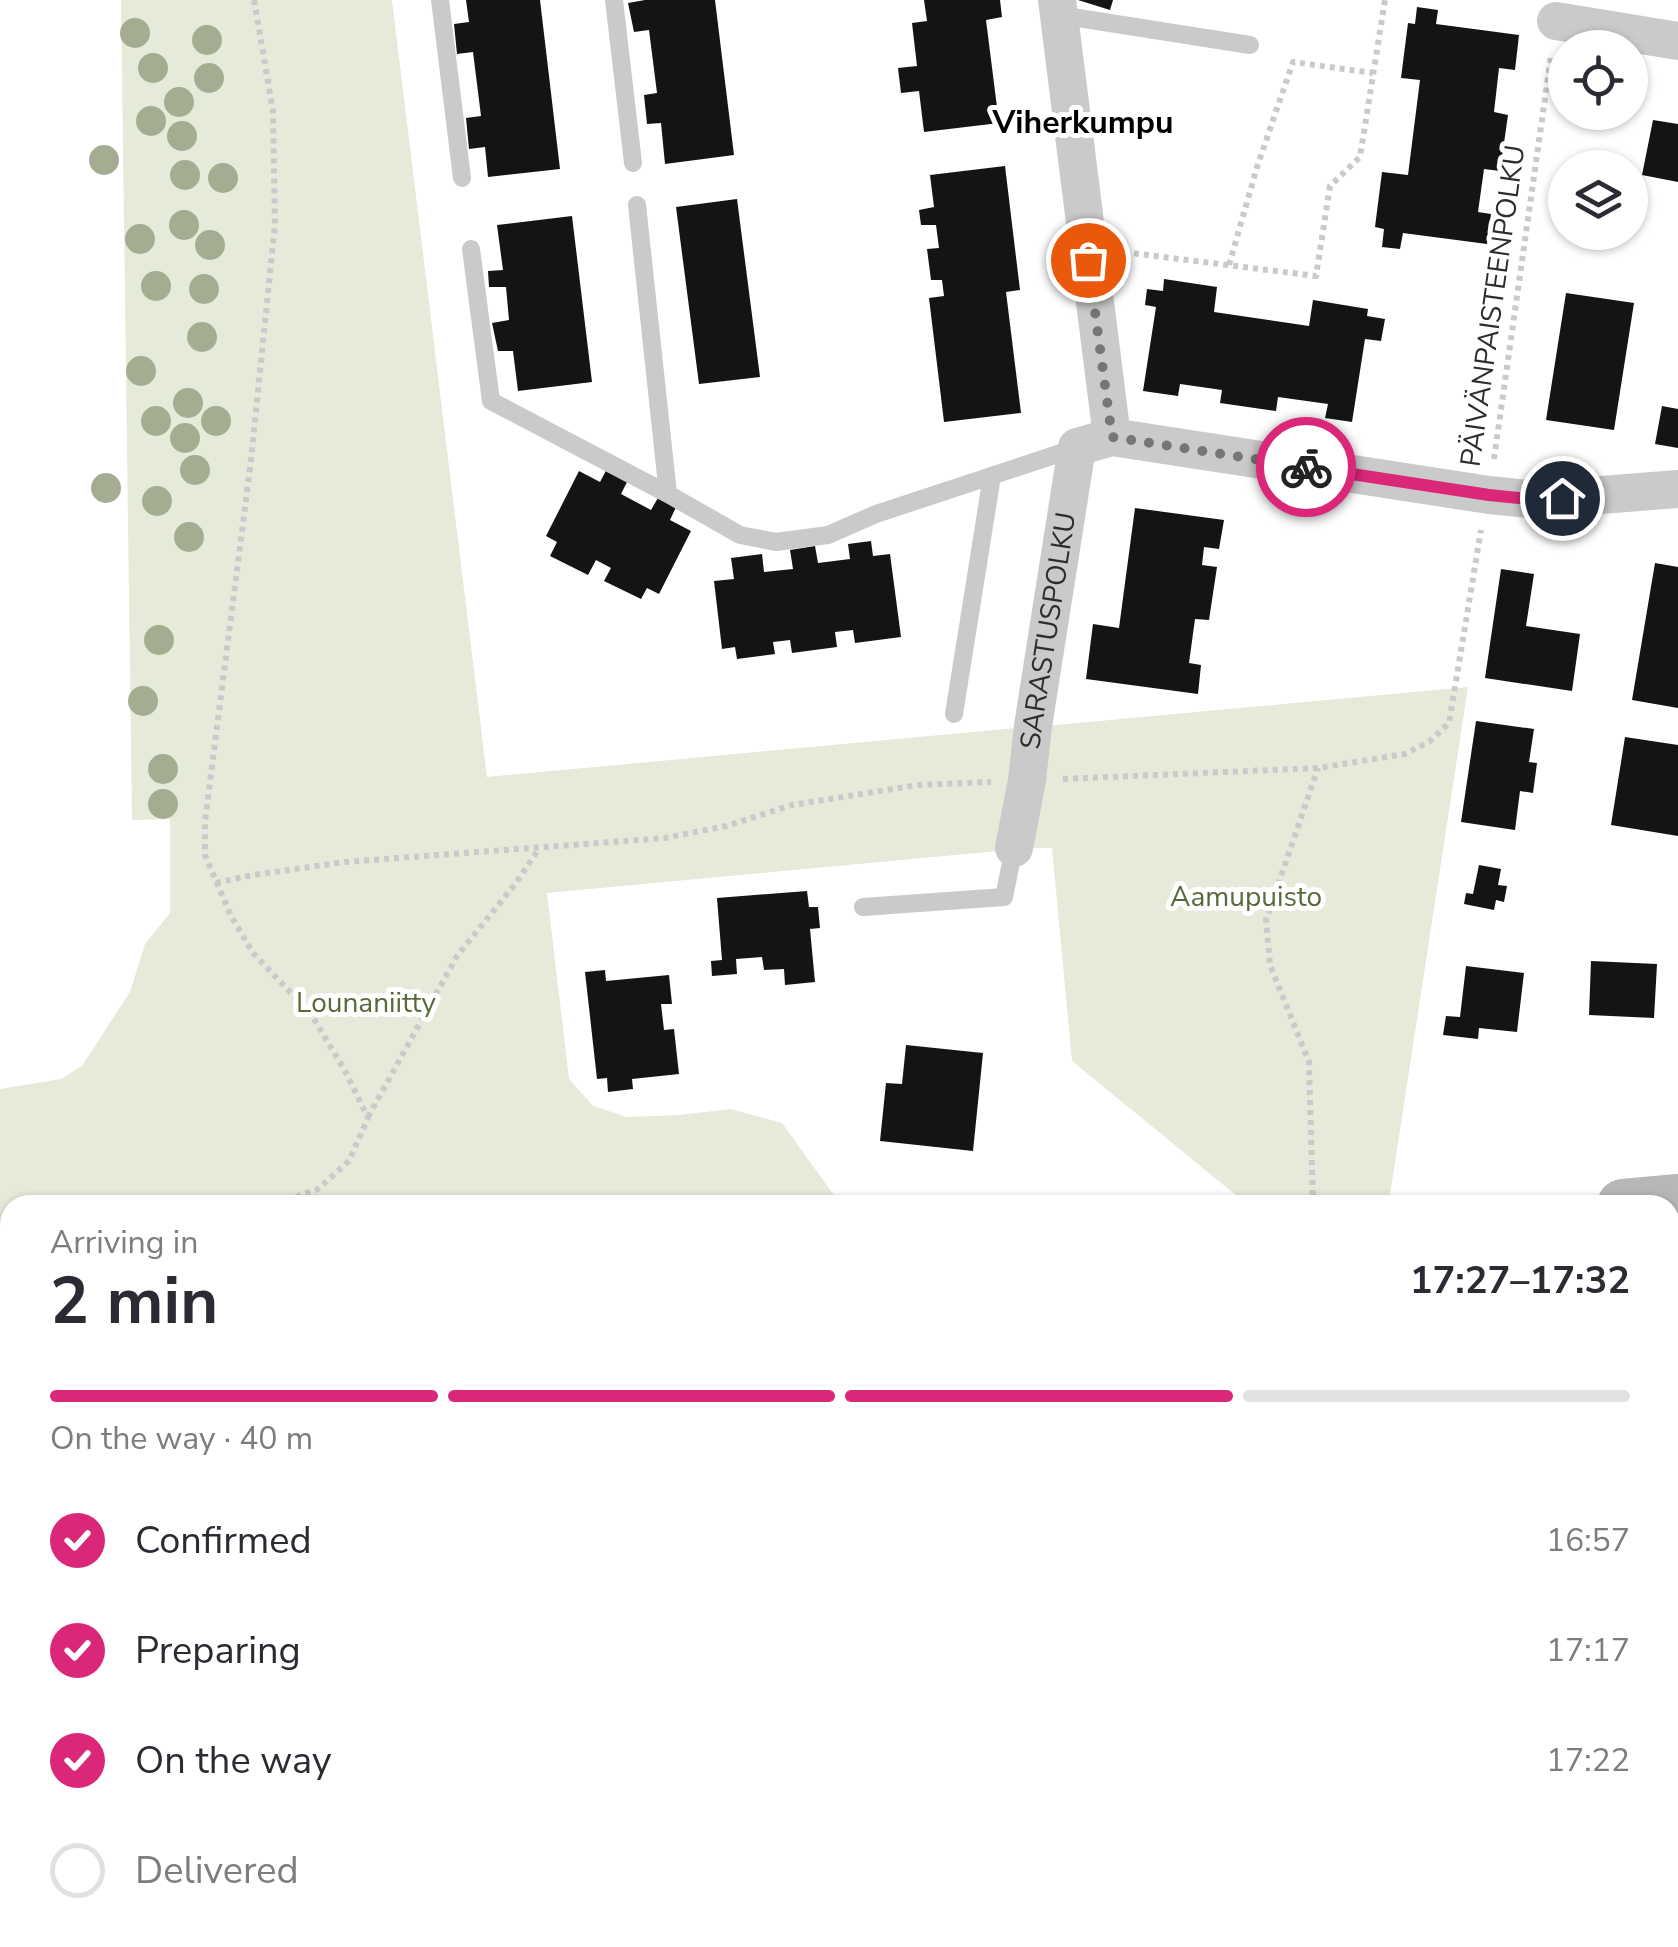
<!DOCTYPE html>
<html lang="en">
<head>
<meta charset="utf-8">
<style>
	body { margin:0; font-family:"Nunito Sans",sans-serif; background:#f2f2f3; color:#2b2b33; height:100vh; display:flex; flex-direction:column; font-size:38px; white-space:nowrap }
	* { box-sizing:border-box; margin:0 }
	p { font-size:32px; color:#7c7c81 }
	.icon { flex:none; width:55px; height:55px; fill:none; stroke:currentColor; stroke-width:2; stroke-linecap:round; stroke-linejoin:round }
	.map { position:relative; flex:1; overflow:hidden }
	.side { position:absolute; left:0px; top:1195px; width:1680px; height:752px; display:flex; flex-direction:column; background:#fff; border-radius:30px 30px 0 0; box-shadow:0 2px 8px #0004 }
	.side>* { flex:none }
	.fabs { position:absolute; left:1548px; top:30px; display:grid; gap:20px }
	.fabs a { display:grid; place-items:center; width:100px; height:100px; border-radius:50%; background:#fff; box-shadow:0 2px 8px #0004; font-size:50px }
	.pin { position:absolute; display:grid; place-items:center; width:85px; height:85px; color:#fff; margin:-42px; border:5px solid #fff; border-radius:50%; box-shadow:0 2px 10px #0007 }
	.courier { position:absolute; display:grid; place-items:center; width:100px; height:100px; margin:-50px; border:8px solid #db2777; border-radius:50%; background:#fff; color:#222; box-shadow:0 2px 12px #0007 }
	.headline em { font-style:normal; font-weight:700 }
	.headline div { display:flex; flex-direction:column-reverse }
	.headline { display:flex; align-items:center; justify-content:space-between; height:170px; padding:0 50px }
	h1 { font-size:65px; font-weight:700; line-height:75px }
	.bar { display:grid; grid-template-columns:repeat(4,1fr); gap:15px 10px; align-content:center; height:120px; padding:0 50px }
	.bar i { height:12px; border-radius:8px; background:#e1e1e2 }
	.bar .on { background:#db2777 }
	.bar p { grid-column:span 4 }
	ol { padding:0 50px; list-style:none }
	li { display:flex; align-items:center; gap:30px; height:110px }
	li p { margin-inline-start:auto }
	li .icon { padding:10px; border-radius:50%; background:#db2777; color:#fff; stroke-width:4 }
	li:last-child { color:#7c7c81 }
	li i { width:55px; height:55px; border:5px solid #e1e1e2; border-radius:50% }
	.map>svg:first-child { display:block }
	.green { fill:#e6ebd9 }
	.building { fill:#141414 }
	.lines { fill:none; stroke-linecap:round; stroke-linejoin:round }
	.path { stroke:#cacaca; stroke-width:6; stroke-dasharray:5 5; stroke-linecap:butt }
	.lane { stroke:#cacaca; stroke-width:18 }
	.street { stroke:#cacaca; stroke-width:38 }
	.secondary { stroke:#b7b7b7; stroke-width:52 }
	.tree { fill:#a4ad92 }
	.done { stroke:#767676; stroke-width:10; stroke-dasharray:0 18 }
	.route { stroke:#db2777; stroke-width:12 }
	.labels { text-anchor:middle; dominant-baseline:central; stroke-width:10; stroke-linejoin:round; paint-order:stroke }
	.street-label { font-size:28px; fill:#2d2d2d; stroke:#fff }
	.park-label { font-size:28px; fill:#596a38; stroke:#fff }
	.quarter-label { font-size:32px; font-weight:bold; fill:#000; stroke:#fff }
</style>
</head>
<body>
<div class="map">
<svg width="1678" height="1947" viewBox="0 0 1678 1947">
	<rect width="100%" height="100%" fill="#fff"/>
	<path class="green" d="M121 0H392L487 777 1016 728 998 851 547 893 569 1079 593 1106 627 1117 679 1115 731 1109 782 1123 841 1205H10V1261H0V1089L61 1079 82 1066 130 992 145 944 170 913V819L132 820Z
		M1468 687 1390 1195 1349 1205H1248L1072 1061 1052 848H1026L1045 726Z
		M0 1356H10V1458H0Z
		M188 1938H663L664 1947H160Z"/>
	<path class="building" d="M466 0H540L560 169 488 177 485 147 469 149 466 118 481 116 473 52 457 54 454 24 469 22Z
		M645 0H715L734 155 665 164 661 123 647 124 644 95 657 93 649 30 634 32 628 3Z
		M924 0H1000L1002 17 986 20 999 123 924 132 919 91 901 93 898 68 917 66 912 23 927 21Z
		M1078 0H1113L1110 10Z
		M1417 7 1438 10 1436 24 1519 35 1515 70 1499 68 1494 112 1508 115 1500 171 1484 169 1478 212 1491 214 1487 244 1403 233 1400 249 1382 247 1384 229 1375 227 1382 172 1408 175 1420 80 1401 78 1408 23 1415 24Z
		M1630 72 1640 73 1635 108H1630Z
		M1653 120 1678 124V182L1642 175Z
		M1005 166 1020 290 1006 292 1021 413 944 422 929 298 944 296 942 280H931L927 249 939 248 936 225H921L919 210 934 207 930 175Z
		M737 199 760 377 699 384 676 207Z
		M572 216 592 382 518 391 513 351H498L492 323 509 320 506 287H489L488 271 503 270 497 225Z
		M1164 279 1217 287 1214 312 1309 326 1313 300 1368 309 1367 316 1385 319 1381 341 1365 339 1352 422 1325 418 1328 404 1278 397 1276 411 1220 403 1222 390 1180 384 1178 396 1143 391 1156 307 1145 305 1147 289 1163 291Z
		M1566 293 1634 303 1614 430 1546 420Z
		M1662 406 1678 409V448L1655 444Z
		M609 465 630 476 621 494 651 510 659 496 677 505 670 520 691 531 659 594 647 588 641 599 604 581 611 568 596 560 588 575 550 556 557 542 546 536 579 471 600 482Z
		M1135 508 1224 520 1219 549 1204 547 1202 565 1217 567 1209 620 1195 619 1189 663 1201 665 1198 694 1086 679 1093 624 1119 628Z
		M871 541 873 556 890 554 901 637 855 643 853 630 835 632 837 647 792 653 790 640 773 642 775 654 737 659 735 647 722 649 714 581 734 579 731 558 762 554 764 572 793 569 790 550 815 546 818 563 850 559 848 544Z
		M1655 563 1678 567V708L1632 700Z
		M1501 569 1534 574 1526 626 1580 634 1572 691 1485 678Z
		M1476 721 1534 729 1529 762 1537 763 1533 793 1520 791 1515 830 1461 822Z
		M1625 737 1678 745V836L1611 825Z
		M1479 865 1501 869 1498 885 1507 886 1504 902 1496 900 1494 910 1464 904 1466 893 1473 894Z
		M807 891 809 907H818L820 928 810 929 815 982 785 985 784 969 764 970 762 957 736 959 737 974 712 976 711 961 722 960 717 898Z
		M1591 961 1657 964 1654 1018 1589 1015Z
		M1466 966 1524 973 1517 1032 1479 1028 1478 1039 1443 1035 1446 1016 1460 1017Z
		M605 970 606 981 669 975 672 1004H661L664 1030 674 1029 679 1074 632 1079 633 1089 608 1092 607 1078 597 1079 585 972Z
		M906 1045 983 1053 973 1151 880 1141 886 1083 902 1084Z
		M1678 1322V1390H1670V1323Z
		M1670 1439H1678V1500H1670Z
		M1670 1624H1678V1666H1670Z
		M1670 1767 1678 1768V1839L1670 1838Z
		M711 1938H786L787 1947H711Z"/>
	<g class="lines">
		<path class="path" d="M254 0 273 111 275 224 251 460 205 821V855L231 916 253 953 311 1014 345 1071 368 1118 349 1161 318 1189 273 1205
			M1124 254 1131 253 1316 276 1330 186 1360 157 1385 0
			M1229 265 1257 167 1293 62 1373 73
			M1494 459 1551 56
			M1063 779 1318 768 1405 754 1430 741 1449 723 1481 530
			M216 883 253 875 345 862 665 838 726 826 792 805 918 785 991 782
			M368 1117 457 956 516 883 538 850
			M1313 1205 1309 1062 1270 965 1266 920 1318 768
			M0 1658 10 1656
			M0 1857 10 1859
			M1198 1947 1199 1938"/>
		<path class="lane" d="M440 0 462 178
			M614 0 633 163
			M1059 15 1250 45
			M637 205 668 494 740 535 776 542 828 535 876 514 1076 448
			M471 249 491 401 668 494
			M954 714 992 476
			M863 907 1004 897 1014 848"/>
		<g class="street">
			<path d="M1057 0 1112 437"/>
			<path d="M1556 21 1678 41"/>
			<path id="s1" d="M1014 848 1027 780 1033 726 1077 447 1112 437 1489 495 1538 500 1678 489"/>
			<path d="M1670 1568H1678"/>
			<path d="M1381 1947 1475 1943 1594 1947"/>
		</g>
		<path class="secondary" d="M1623 1205 1678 1200
			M0 1292H10"/>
	</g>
	<g class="tree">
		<circle cx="135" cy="33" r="15"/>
		<circle cx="207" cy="40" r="15"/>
		<circle cx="153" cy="68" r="15"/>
		<circle cx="209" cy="78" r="15"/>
		<circle cx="179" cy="102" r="15"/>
		<circle cx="151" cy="121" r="15"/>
		<circle cx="182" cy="136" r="15"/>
		<circle cx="104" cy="160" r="15"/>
		<circle cx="185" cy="175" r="15"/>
		<circle cx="223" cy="178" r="15"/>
		<circle cx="184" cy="225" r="15"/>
		<circle cx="140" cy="239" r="15"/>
		<circle cx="210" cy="245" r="15"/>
		<circle cx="156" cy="286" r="15"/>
		<circle cx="204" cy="289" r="15"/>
		<circle cx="202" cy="337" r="15"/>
		<circle cx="141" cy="371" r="15"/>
		<circle cx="188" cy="403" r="15"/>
		<circle cx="156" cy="421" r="15"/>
		<circle cx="216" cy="421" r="15"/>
		<circle cx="185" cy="438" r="15"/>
		<circle cx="195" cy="470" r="15"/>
		<circle cx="106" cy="488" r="15"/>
		<circle cx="157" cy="501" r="15"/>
		<circle cx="189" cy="537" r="15"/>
		<circle cx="159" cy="640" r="15"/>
		<circle cx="143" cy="701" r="15"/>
		<circle cx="163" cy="769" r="15"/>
		<circle cx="163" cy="804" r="15"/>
	</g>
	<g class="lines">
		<path class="done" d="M1088 260 1112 437 1306 467"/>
		<path class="route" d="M1306 467 1489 495 1538 500 1562 498"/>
	</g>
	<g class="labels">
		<g class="street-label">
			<text transform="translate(1493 306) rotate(-82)">PÄIVÄNPAISTEENPOLKU</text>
			<text stroke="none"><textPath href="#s1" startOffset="220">SARASTUSPOLKU</textPath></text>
		</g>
		<g class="park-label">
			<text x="1246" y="897">Aamupuisto</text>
			<text x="366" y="1003">Lounaniitty</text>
		</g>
		<g class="quarter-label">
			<text x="1083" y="122">Viherkumpu</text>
		</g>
	</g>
</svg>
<div class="fabs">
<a><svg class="icon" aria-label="locate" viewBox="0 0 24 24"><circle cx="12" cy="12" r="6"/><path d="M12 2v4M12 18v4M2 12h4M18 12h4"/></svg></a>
<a><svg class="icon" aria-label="layers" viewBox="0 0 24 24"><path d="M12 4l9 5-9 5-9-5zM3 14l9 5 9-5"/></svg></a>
</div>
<div class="pin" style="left:1088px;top:260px;background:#ea580c"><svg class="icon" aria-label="bag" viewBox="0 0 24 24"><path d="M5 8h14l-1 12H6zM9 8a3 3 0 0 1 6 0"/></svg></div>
<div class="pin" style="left:1562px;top:498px;background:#1f2937"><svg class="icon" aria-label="home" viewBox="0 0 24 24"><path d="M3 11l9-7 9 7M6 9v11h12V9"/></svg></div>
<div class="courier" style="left:1306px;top:467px"><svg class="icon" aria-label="bike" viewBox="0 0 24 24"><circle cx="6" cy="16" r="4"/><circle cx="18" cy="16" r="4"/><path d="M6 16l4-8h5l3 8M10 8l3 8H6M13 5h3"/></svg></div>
<section class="side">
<div class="headline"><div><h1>2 min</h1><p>Arriving in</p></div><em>17:27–17:32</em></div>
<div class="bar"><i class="on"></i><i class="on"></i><i class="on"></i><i></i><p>On the way · 40 m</p></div>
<ol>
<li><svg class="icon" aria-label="check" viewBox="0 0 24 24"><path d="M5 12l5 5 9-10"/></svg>Confirmed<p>16:57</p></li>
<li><svg class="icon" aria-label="check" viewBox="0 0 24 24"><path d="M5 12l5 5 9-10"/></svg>Preparing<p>17:17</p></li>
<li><svg class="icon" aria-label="check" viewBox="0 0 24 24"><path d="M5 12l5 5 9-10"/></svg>On the way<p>17:22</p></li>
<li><i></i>Delivered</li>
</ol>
</section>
</div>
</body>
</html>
